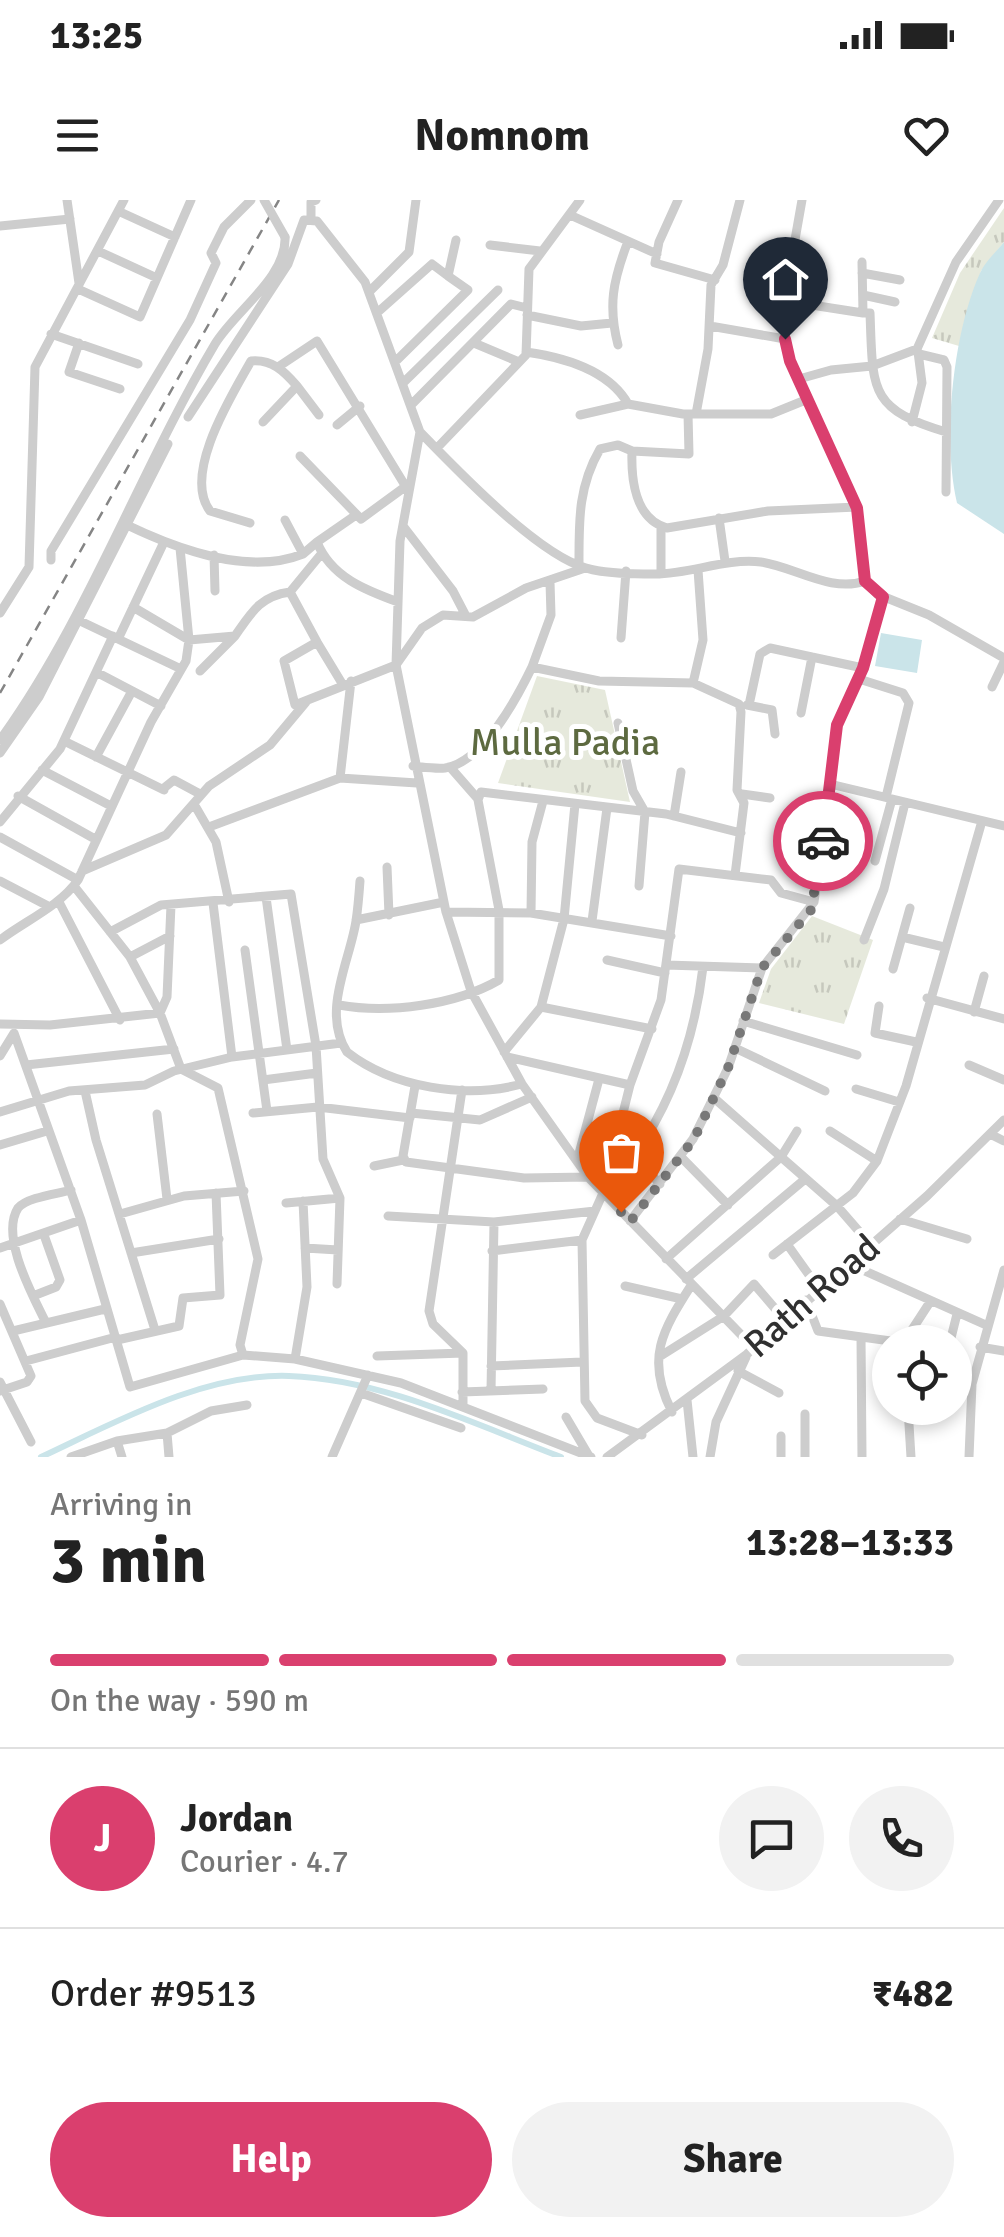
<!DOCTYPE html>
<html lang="en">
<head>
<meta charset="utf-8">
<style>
	body { margin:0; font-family:Signika,sans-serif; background:#f2f2f2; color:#222; height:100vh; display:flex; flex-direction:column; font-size:38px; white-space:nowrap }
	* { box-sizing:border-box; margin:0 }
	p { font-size:32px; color:#767676 }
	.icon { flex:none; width:55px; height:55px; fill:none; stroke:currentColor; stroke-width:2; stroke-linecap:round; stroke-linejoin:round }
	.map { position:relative; height:1257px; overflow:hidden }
	.sheet { display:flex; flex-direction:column; background:#fff; flex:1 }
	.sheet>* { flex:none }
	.controls { position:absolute; left:872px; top:1125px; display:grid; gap:20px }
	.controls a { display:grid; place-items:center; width:100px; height:100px; border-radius:50%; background:#fff; box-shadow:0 5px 15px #0003; font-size:50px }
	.pin { position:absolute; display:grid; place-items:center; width:85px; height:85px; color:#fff; margin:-102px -42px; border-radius:50% 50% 50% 0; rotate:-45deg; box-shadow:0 0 10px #0007 }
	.pin .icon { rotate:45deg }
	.courier { position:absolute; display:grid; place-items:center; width:100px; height:100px; margin:-50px; border:8px solid #da3f6e; border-radius:50%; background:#fff; color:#222; box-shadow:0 2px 12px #0007 }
	.overview em { font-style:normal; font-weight:700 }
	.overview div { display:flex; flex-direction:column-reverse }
	.overview { display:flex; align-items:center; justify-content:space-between; height:170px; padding:0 50px }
	h1 { font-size:65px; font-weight:700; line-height:75px }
	.bar { display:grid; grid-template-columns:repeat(4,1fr); gap:15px 10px; align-content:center; height:120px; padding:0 50px }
	.bar i { height:12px; border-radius:8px; background:#e0e0e0 }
	.bar .active { background:#da3f6e }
	.bar p { grid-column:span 4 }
	.line { display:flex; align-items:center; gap:25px; padding:0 50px; border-top:2px solid #e0e0e0 }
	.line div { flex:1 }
	.round { display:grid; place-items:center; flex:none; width:105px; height:105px; border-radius:52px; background:#f2f2f2 }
	.button { display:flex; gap:20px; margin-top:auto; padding:20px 50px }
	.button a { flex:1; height:115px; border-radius:60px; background:#da3f6e; color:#fff; font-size:40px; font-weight:700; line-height:115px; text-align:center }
	.button a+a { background:#f2f2f2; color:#222 }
	.status { display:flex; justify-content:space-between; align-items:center; height:70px; padding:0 50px; background:#fff; direction:ltr }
	.status svg { height:28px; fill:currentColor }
	header { display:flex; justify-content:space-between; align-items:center; height:130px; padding:0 50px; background:#fff; font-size:45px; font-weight:700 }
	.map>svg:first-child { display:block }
	.grass { fill:url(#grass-tufts) }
	.water { fill:#cae4e9 }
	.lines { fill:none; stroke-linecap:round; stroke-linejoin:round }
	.canal { stroke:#cae4e9; stroke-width:6 }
	.minor { stroke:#cdcdcd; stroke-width:9 }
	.rail { stroke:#858585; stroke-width:2.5; stroke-dasharray:10 8; stroke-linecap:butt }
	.minor-bridge { stroke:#cdcdcd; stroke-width:9 }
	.done { stroke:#787878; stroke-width:10; stroke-dasharray:0 18 }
	.route { stroke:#da3f6e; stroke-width:12 }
	.labels { text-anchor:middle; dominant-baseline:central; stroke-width:10; stroke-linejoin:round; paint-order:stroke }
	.park-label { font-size:38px; fill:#5d6a40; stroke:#fff }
	.street-label { font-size:38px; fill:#303030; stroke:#fff }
</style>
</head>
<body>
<div class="status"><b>13:25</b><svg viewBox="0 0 49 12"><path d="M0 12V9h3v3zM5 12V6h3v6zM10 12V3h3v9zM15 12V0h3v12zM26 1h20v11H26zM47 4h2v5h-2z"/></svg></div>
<header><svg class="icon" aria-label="menu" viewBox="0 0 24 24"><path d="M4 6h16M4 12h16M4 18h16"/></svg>Nomnom<svg class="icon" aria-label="heart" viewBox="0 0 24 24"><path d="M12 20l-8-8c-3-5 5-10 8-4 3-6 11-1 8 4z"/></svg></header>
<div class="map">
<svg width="1004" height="1257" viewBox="0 0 1004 1257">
	<defs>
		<pattern id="grass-tufts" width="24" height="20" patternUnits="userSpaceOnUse" patternTransform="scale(2.5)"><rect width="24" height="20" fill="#e6e9dc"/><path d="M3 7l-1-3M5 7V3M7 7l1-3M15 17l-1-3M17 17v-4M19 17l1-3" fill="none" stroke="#c6c8bd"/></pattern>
	</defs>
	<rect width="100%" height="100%" fill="#fff"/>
	<path class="grass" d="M1004 8V42L981 71 959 146 932 138 960 73Z
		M537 476 605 490 630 602 498 583Z
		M812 716 873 740 844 824 759 803 771 769Z"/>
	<path class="water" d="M1004 42V334L957 303C942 239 953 133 980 73 985 62 996 52 1004 42Z
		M881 433 922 440 917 473 875 466Z"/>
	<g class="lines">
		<path class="canal" d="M41 1257C116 1222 204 1173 289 1176 382 1179 474 1224 561 1257"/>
		<path class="minor" d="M67 0 79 83
			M678 0 659 42 655 63 715 80
			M802 0 787 85 785 139 790 161 857 307 865 381 877 394 929 415 1004 458
			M118 11 175 37
			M570 15 657 54
			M311 18V2L316 0
			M0 26 70 19
			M490 45 540 51
			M98 51 157 78
			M862 73 900 80
			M78 89 140 117 191 0
			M369 92 409 52 416 0
			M863 95 895 102
			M786 101 863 113 862 62
			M378 112 432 64 448 76
			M863 113H870C873 189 868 209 946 232
			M527 115 581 126 612 123
			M710 126 785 139
			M51 134 138 164
			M79 143 69 172 120 189
			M474 143 519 162
			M618 145C608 106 613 81 627 44
			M526 152C562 157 609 170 628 204L683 214H771L808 199
			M919 154 944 160 947 167 946 292
			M397 160 468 90 448 76 456 40
			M278 167 317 141 406 287
			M799 179 831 170 872 166 917 149 956 62 999 0
			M404 182 498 90
			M297 186 319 215
			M412 204 511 104 527 108
			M688 214 689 254 632 251C631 279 635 319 667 328L768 311 857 307
			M696 214 708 149 711 85 723 65 740 0
			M580 215 628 204
			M188 217 288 64 304 20 317 21 365 82 420 232 400 341 396 465 446 712 471 791 522 884 588 977 754 1148
			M912 222 922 183 918 152
			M337 225 360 206
			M420 232C457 270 537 354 586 368 605 374 635 374 655 374 692 374 724 358 761 362 795 367 831 393 865 381
			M437 248 526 155 529 69 580 0
			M300 256 361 319 409 284
			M356 315 317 342C331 377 365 390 398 402
			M719 318 725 361
			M285 320 303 354 317 342
			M250 323 210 311C182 274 232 195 251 161 272 159 284 171 297 186L263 222
			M127 325C177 349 248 376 303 354
			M403 326 453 391 466 416
			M214 355 215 391
			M51 360V351L190 120 216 63 211 53 224 27 251 0
			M579 364C579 321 578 287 600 249L618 245 632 251
			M661 373V326
			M290 392 317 442
			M133 407 189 440 235 436C251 413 260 396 290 392L322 353
			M0 413 29 367 35 167 124 0
			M78 420 179 468
			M119 437 164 342
			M621 438 626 371
			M532 467 551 415 550 382
			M200 471 235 436
			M98 473 161 506
			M859 479 903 493 909 503 886 597
			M693 483 739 504 741 512 737 590 744 603 735 675
			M343 485 317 442 284 461 295 505 396 465 422 428 443 415 473 417 526 388 585 368
			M992 487 1004 462
			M747 505 772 510 775 534
			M749 505 760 454 770 448 863 468
			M801 513 812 457
			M618 523 633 591 645 612 639 686
			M0 540C87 420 139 272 215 144 235 111 287 77 285 37
			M64 541 164 590
			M0 553 39 497 168 244
			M96 557 132 491
			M413 566C423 567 435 569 445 568 483 562 517 498 532 467L599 481 693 483 703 440 698 370
			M450 567 478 599
			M42 570 111 606
			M340 578 417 583
			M830 584 1004 626
			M164 588 174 580 200 594
			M742 594 770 598
			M18 596 95 639
			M194 604 216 642 229 702
			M674 616 681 572
			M0 622 60 549 113 436
			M209 627 340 578 351 481
			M0 637 78 680
			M875 661 892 599
			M387 667 389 715
			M82 671 166 635 209 586 270 545 306 502
			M0 681 48 706
			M360 681C359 695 358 708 356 721 350 761 321 812 347 852 393 888 466 899 522 884
			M74 686 130 757 160 813 181 869 218 888 258 1059 240 1145 243 1155 295 1159 401 1183 591 1257
			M266 697 287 850
			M59 702 120 820
			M213 703 232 857
			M446 712 531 713 671 736
			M531 713 532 642 543 601
			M356 720 444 702
			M592 721 607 608
			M110 732 161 705 291 694 316 846 323 959 340 998 337 1084
			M902 737 944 747
			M0 740C25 721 60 706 78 680L151 522 186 461 189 440 180 348
			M864 740 884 689 905 603
			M245 750 267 911
			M130 757 170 736
			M607 760 665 773
			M666 765 762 768
			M893 769 910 708
			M927 798 1004 819
			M339 805C388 814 456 805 499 780V710L478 600 481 592 666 614 741 633
			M879 806 875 833 916 842
			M541 807 652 829
			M974 812 984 776
			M743 821 857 855
			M0 824 50 825 160 813 167 797 171 705
			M14 833 81 1020 130 1187 243 1155
			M735 848 825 891
			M504 852 541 807 564 719 575 604
			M0 856 14 833
			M507 857 630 885
			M26 865 174 849
			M969 865 1004 880
			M263 880 317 873
			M415 886 403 956 406 962 524 978 588 977
			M856 889 899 902
			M462 890 429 1111 433 1124 463 1153V1206
			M85 891 96 940 155 1130
			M714 898 837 1006 870 1044
			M0 912 69 891 145 885 174 871 232 857 341 843
			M253 913 318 907 410 918
			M411 913 480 920 532 897
			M157 914 167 999
			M830 931 877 961
			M990 934 1004 941
			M617 939 634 956C674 899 695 835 703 767
			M0 945 47 931
			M634 956 660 984
			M681 957 728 1005
			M577 961 599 879
			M374 966 403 960
			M286 1003 340 998
			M120 1014 184 996 244 991
			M388 1016 494 1022 595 1011
			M900 1019 967 1039
			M630 1021 693 939 728 868 762 768 814 702 837 525 863 468 883 397
			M787 1044 819 1089
			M0 1048 81 1020
			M305 1048 338 1050
			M492 1051 582 1040
			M131 1053 219 1039
			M773 1055 853 993 877 961 906 886 982 621
			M666 1059 781 957 797 931
			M847 1063 986 1125
			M686 1079 804 980
			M625 1086 682 1099
			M33 1096 56 1087 60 1080 44 1035
			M806 1100 818 1131 898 1142
			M0 1104 31 1176 27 1182 0 1191
			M45 1121C32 1094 0 1036 18 1008 28 997 57 994 71 990
			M13 1131 105 1109
			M861 1137 862 1257
			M117 1140 179 1126 183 1098 220 1095 216 993
			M904 1142 930 1102
			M950 1142 957 1114
			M980 1147 1004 1151
			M377 1156 463 1153
			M659 1157 724 1116 754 1084 784 1119
			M295 1159 307 1087 303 1001
			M26 1161 116 1137
			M491 1166 582 1162
			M738 1171 779 1193
			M0 1182 31 1242
			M491 1191 494 1022
			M462 1192 543 1189
			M361 1193 461 1228
			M687 1200 693 1257
			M908 1208 911 1257
			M672 1212C645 1159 662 1131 692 1084
			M805 1214V1257
			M566 1217 589 1256
			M167 1233 169 1257
			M642 1235 597 1218 585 1201 582 1040 603 993 630 885 661 800 679 669 771 680 781 693 814 702
			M781 1236V1257
			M117 1241 122 1257
			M71 1257 117 1241 167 1233 211 1211 247 1205
			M332 1257 368 1175
			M607 1257 747 1154 927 996 1004 920
			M710 1257 716 1222 746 1157
			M969 1257 972 1184 1004 1070"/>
		<path class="rail" d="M0 493 279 0"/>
		<path class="minor-bridge" d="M264 0 285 37"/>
	</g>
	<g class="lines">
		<path class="done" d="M621 1012 630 1022 694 939 728 868 762 768 811 710 823 641"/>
		<path class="route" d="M785 139 790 161 857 308 865 381 883 397 863 468 837 525 823 641"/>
	</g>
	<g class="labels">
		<g class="park-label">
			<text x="565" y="542">Mulla Padia</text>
		</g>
		<g class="street-label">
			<text transform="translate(812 1096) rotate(-41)">Rath Road</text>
		</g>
	</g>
</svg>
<div class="controls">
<a><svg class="icon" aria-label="locate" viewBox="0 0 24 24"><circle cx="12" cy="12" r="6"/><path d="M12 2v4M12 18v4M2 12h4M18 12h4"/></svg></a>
</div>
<div class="pin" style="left:621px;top:1012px;background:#ea580c"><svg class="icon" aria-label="bag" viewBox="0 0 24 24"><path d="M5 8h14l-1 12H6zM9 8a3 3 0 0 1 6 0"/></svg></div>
<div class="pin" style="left:785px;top:139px;background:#1f2937"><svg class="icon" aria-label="home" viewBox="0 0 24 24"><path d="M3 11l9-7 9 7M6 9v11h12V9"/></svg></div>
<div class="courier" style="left:823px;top:641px"><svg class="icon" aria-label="car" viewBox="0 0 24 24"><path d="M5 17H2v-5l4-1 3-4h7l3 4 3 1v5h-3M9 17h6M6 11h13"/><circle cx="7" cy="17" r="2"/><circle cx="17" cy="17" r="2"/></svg></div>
</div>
<section class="sheet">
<div class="overview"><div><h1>3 min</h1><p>Arriving in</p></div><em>13:28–13:33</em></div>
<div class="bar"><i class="active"></i><i class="active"></i><i class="active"></i><i></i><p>On the way · 590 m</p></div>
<div class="line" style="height:180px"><b class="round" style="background:#da3f6e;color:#fff">J</b><div><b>Jordan</b><p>Courier · 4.7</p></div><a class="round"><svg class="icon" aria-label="chat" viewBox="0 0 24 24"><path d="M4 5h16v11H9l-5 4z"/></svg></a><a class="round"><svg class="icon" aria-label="phone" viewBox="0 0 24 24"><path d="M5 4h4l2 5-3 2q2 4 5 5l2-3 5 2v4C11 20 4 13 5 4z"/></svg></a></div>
<div class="line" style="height:130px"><div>Order #9513</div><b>₹482</b></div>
<div class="button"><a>Help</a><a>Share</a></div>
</section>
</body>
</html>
